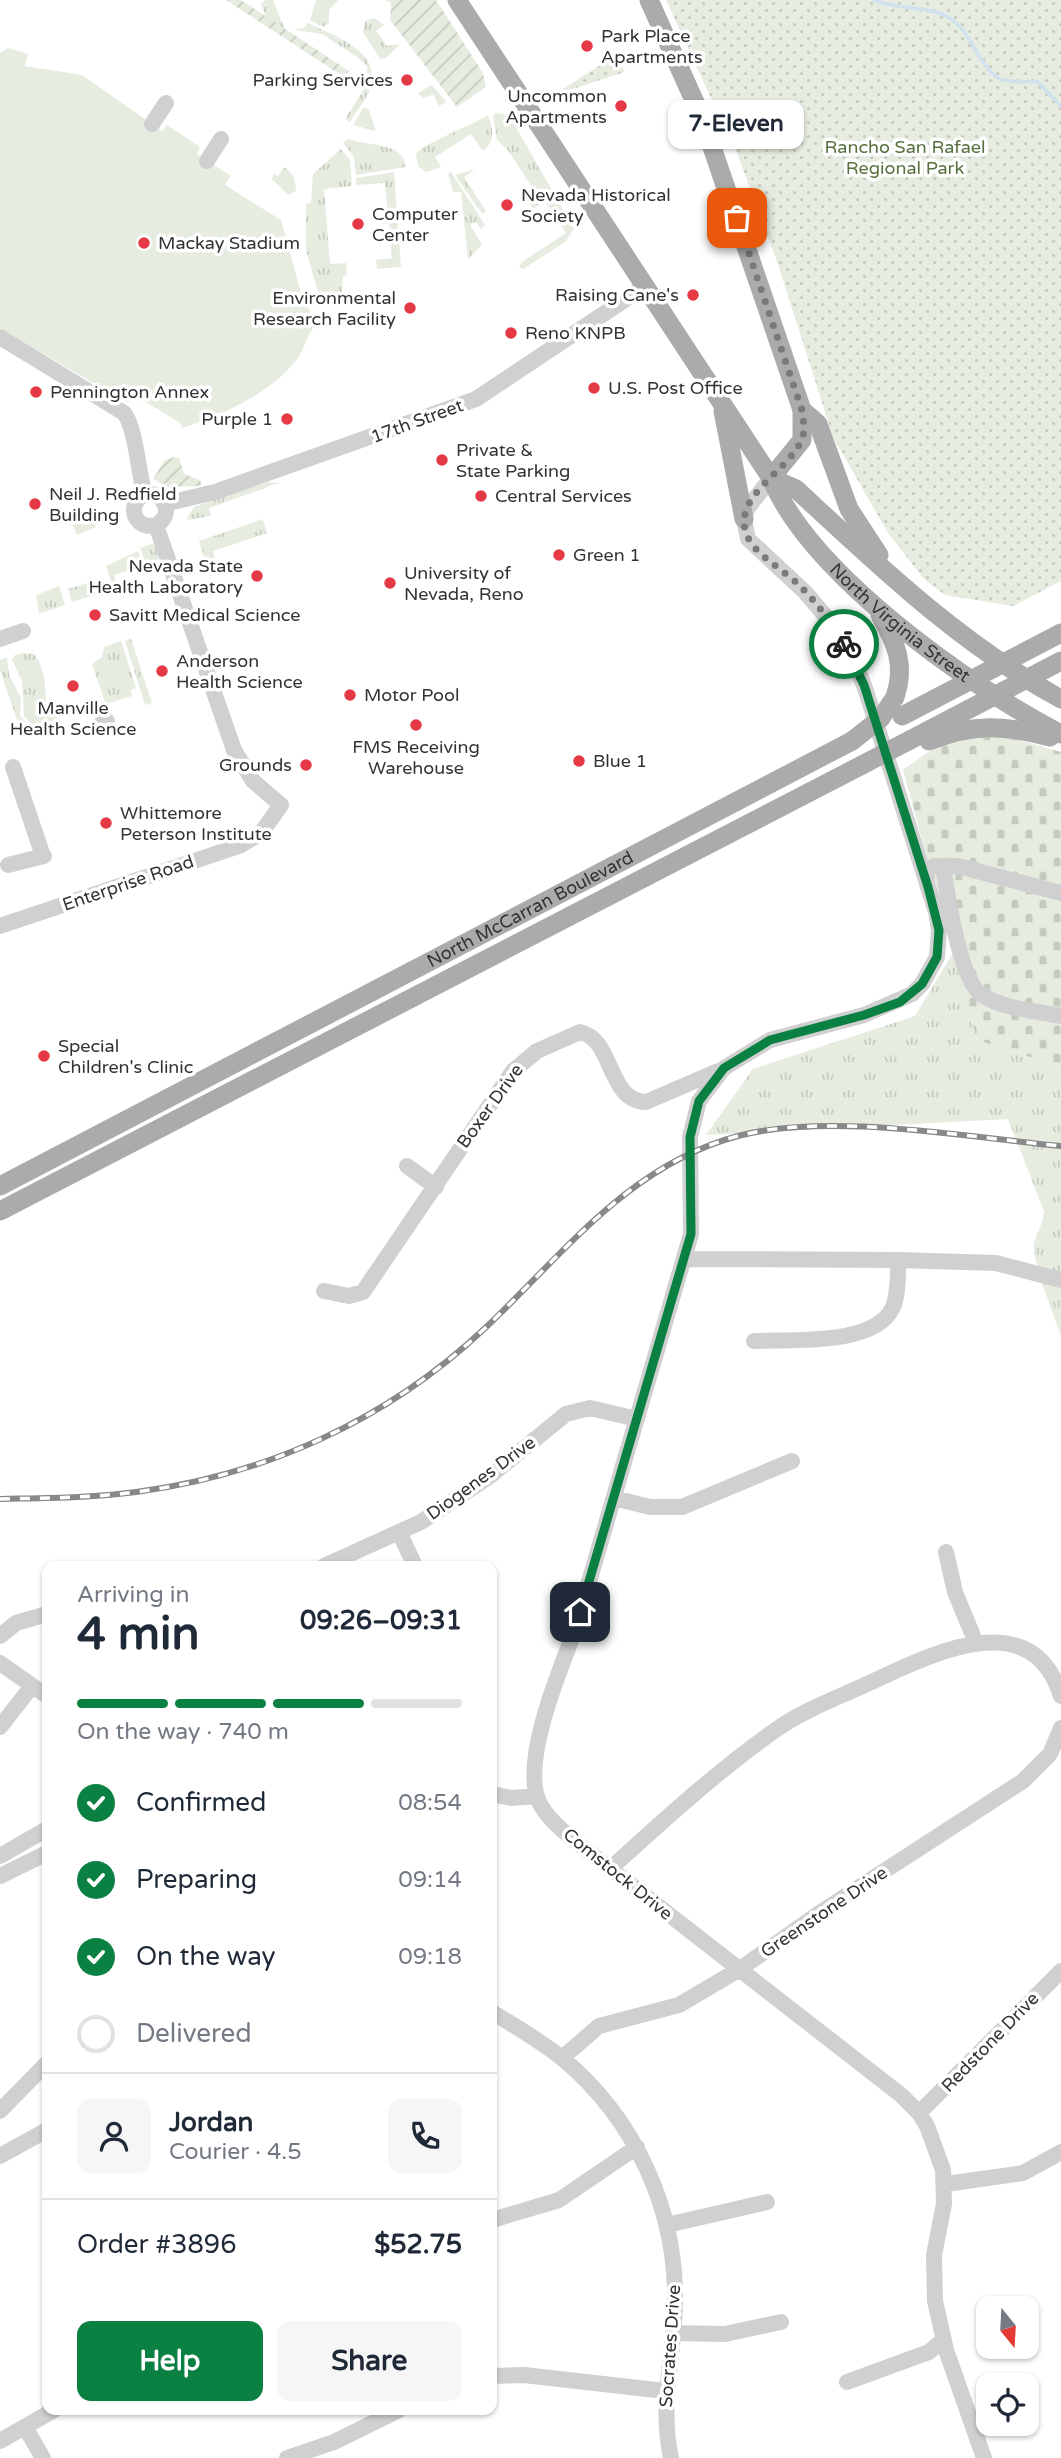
<!DOCTYPE html>
<html lang="en">
<head>
<meta charset="utf-8">
<style>
	body { margin:0; font-family:"Varela Round",sans-serif; background:#f6f6f7; color:#1f2937; height:100vh; display:flex; flex-direction:column; font-size:26px; white-space:nowrap }
	* { box-sizing:border-box; margin:0 }
	p { font-size:23px; color:#747a83 }
	.icon { flex:none; width:38px; height:38px; fill:none; stroke:currentColor; stroke-width:2; stroke-linecap:round; stroke-linejoin:round }
	.map { position:relative; flex:1; overflow:hidden }
	.sheet { position:absolute; left:42px; top:1561px; width:455px; height:854px; display:flex; flex-direction:column; background:#fff; border-radius:14px; box-shadow:0 2px 5px #0004 }
	.sheet>* { flex:none }
	.needle { width:46px; rotate:162deg }
	.controls { position:absolute; left:976px; top:2296px; display:grid; gap:14px }
	.controls a { display:grid; place-items:center; width:63px; height:63px; border-radius:14px; background:#fff; box-shadow:0 2px 5px #0004; font-size:35px }
	.pin { position:absolute; display:grid; place-items:center; width:60px; height:60px; color:#fff; margin:-30px; border-radius:14px; box-shadow:0 4px 10px #0006 }
	.courier { position:absolute; display:grid; place-items:center; width:70px; height:70px; margin:-35px; border:5px solid #0b8043; border-radius:50%; background:#fff; color:#222; box-shadow:0 2px 9px #0007 }
	.bubble { position:absolute; height:49px; border-radius:14px; background:#fff; box-shadow:0 2px 5px #0004; font-size:23px; font-weight:800; line-height:49px; text-align:center }
	.headline em { font-style:normal; font-weight:800 }
	.headline div { display:flex; flex-direction:column-reverse }
	.headline { display:flex; align-items:center; justify-content:space-between; height:119px; padding:0 35px }
	h1 { font-size:46px; font-weight:800; line-height:52px }
	.bar { display:grid; grid-template-columns:repeat(4,1fr); gap:10px 7px; align-content:center; height:84px; padding:0 35px }
	.bar i { height:9px; border-radius:5px; background:#e0e1e3 }
	.bar .selected { background:#0b8043 }
	.bar p { grid-column:span 4 }
	.line { display:flex; align-items:center; gap:18px; padding:0 35px; border-top:2px solid #e0e1e3 }
	.line div { flex:1 }
	.round { display:grid; place-items:center; flex:none; width:74px; height:74px; border-radius:14px; background:#f6f6f7 }
	ol { padding:0 35px; list-style:none }
	li { display:flex; align-items:center; gap:21px; height:77px }
	li p { margin-inline-start:auto }
	li .icon { padding:7px; border-radius:50%; background:#0b8043; color:#fff; stroke-width:4 }
	li:last-child { color:#747a83 }
	li i { width:38px; height:38px; border:4px solid #e0e1e3; border-radius:50% }
	.button { display:flex; gap:14px; margin-top:auto; padding:14px 35px }
	.button a { flex:1; height:80px; border-radius:14px; background:#0b8043; color:#fff; font-size:28px; font-weight:800; line-height:80px; text-align:center }
	.button a+a { background:#f6f6f7; color:#1f2937 }
	.map>svg:first-child { display:block }
	.grass { fill:url(#grass-tufts) }
	.cemetery { fill:url(#cemetery-stones) }
	.park { fill:url(#park-dots) }
	.garden { fill:url(#garden-furrows) }
	.pitch { fill:#e6ecdf }
	.lines { fill:none; stroke-linecap:round; stroke-linejoin:round }
	.stream { stroke:#cfe2ee; stroke-width:3.5 }
	.minor { stroke:#d0d0d0; stroke-width:16 }
	.major { stroke:#ababab; stroke-width:19 }
	.rail-casing { stroke:#888; stroke-width:6 }
	.rail { stroke:#fff; stroke-width:3.5; stroke-dasharray:10; stroke-linecap:butt }
	.major-bridge { stroke:#ababab; stroke-width:19 }
	.done { stroke:#7a7a7a; stroke-width:7; stroke-dasharray:0 12.6 }
	.route { stroke:#0b8043; stroke-width:9 }
	.poi-dot { fill:#e63946; stroke:#fff; stroke-width:2.5 }
	.labels { text-anchor:middle; dominant-baseline:central; stroke-width:7; stroke-linejoin:round; paint-order:stroke }
	.poi-label { font-size:18px; fill:#333; stroke:#fff; text-anchor:start }
	.park-label { font-size:18px; fill:#56703f; stroke:#fff }
	.street-label { font-size:18px; fill:#333; stroke:#fff }
</style>
</head>
<body>
<div class="map">
<svg width="1061" height="2458" viewBox="0 0 1061 2458">
	<defs>
		<pattern id="grass-tufts" width="24" height="20" patternUnits="userSpaceOnUse" patternTransform="scale(1.75)"><rect width="24" height="20" fill="#e6ecdf"/><path d="M3 7l-1-3M5 7V3M7 7l1-3M15 17l-1-3M17 17v-4M19 17l1-3" fill="none" stroke="#c6cbc0"/></pattern>
		<pattern id="cemetery-stones" width="16" height="16" patternUnits="userSpaceOnUse" patternTransform="scale(1.75)"><rect width="16" height="16" fill="#e6ecdf"/><path d="M2 7V4a2 2 0 0 1 4 0v3zM10 15v-3a2 2 0 0 1 4 0v3z" fill="#c6cbc0"/></pattern>
		<pattern id="park-dots" width="8" height="8" patternUnits="userSpaceOnUse" patternTransform="scale(1.75)"><rect width="8" height="8" fill="#e6ecdf"/><path d="M2 2h.1M6 6h.1" fill="none" stroke="#c6cbc0" stroke-width="1.8" stroke-linecap="round"/></pattern>
		<pattern id="garden-furrows" width="10" height="10" patternUnits="userSpaceOnUse" patternTransform="scale(1.75)"><rect width="10" height="10" fill="#e6ecdf"/><path d="M-1 1l2-2M0 10L10 0M9 11l2-2" fill="none" stroke="#c6cbc0"/></pattern>
	</defs>
	<rect width="100%" height="100%" fill="#fff"/>
	<path class="grass" d="M265 0H273L285 29 266 17 261 4Z
		M316 0H338L329 10V23L323 27 310 20Z
		M374 18 384 25 376 31 387 46 400 44 386 58 380 59 363 32 365 21Z
		M308 23C331 35 377 48 372 83 370 96 356 111 350 122L345 119 368 83 367 66 360 59 322 34 294 30 304 28Z
		M432 85 446 102 439 106 434 95 423 98 418 93Z
		M364 107 369 110 376 131 353 125Z
		M496 113 509 115 574 229 565 242 523 269 519 267 522 262 566 233 545 201 533 209 529 202 538 196 507 149 497 140 493 116Z
		M488 115C493 129 496 141 483 151L471 134 435 157 441 167 426 172 418 166 416 154C422 144 473 125 488 115Z
		M348 139C369 147 403 141 406 167L356 175 354 157 343 143Z
		M341 149 350 160 352 186 324 189 330 264 346 263 347 275 343 276 342 293 320 299 306 250V204L311 203 313 174Z
		M284 167C293 173 296 180 296 191L288 195 272 179 274 174 278 176Z
		M475 169 464 177 486 211 482 214 455 175Z
		M394 172 401 267 377 269 376 260 392 258 385 183 356 185V178Z
		M451 172 485 225 481 229 476 222 470 225 482 245 468 259 461 192H453L448 174Z
		M268 482 279 483 209 508 211 516 186 520 194 507Z
		M75 516 80 525 93 520 96 527 77 535 70 518Z
		M263 519 267 533 213 551 219 573 210 576 199 541Z
		M154 543 159 559 146 565 140 548Z
		M138 551 143 566 114 575 120 595 116 596 106 566Z
		M103 578 107 591 72 602 68 589Z
		M59 586 65 605 39 614 36 595Z
		M131 639 152 703 145 705 125 641Z
		M121 641 136 688 131 690 132 696 106 704 92 664 102 657 104 647Z
		M23 653 34 654C46 670 45 685 46 702L58 716 54 725 32 724 24 716 22 681 12 660 15 655Z
		M7 657 9 675 21 698 20 715 32 730 22 735 0 670V660Z
		M954 951 977 1040 1061 1067V1336C1055 1317 1031 1260 1034 1243 1037 1231 1043 1225 1044 1211L1008 1119 706 1135 753 1069 915 1016Z"/>
	<path class="cemetery" d="M999 734 1061 752V1067L977 1040 903 770C944 740 948 738 999 734Z"/>
	<path class="park" d="M666 0H1061V581L1013 606 945 595 924 579 888 533 833 437 777 261 730 134 721 120Z
		M614 56 625 72 554 95Z"/>
	<path class="garden" d="M226 0H241L349 71 344 77Z
		M385 0H436L483 73 486 87 457 107 390 20 391 3Z
		M174 457 179 458 184 474 200 480 202 486 166 487 153 479 164 461Z"/>
	<path class="pitch" d="M8 48 28 54 25 66 82 75 162 131 167 125 200 147 197 154 231 176 225 185 281 220 301 293 316 325C305 336 306 347 298 358 270 395 222 414 182 428L180 423 143 400 125 402 0 328V53Z"/>
	<g class="lines">
		<path class="stream" d="M874 0C895 10 931 6 948 17 971 31 976 60 995 76 1005 84 1026 81 1038 82L1061 106"/>
		<path class="minor" d="M152 124 166 103
			M207 161 221 139
			M0 337 124 413C136 428 138 473 145 495
			M771 478 747 509 744 519 748 539 805 592 827 618 852 658 864 685 936 912 939 930 937 957 922 984 912 994 864 1015 770 1040 724 1068 699 1101 690 1137 691 1234 574 1633C559 1672 521 1762 539 1802 547 1818 562 1830 576 1842L901 2095 919 2113 927 2126 943 2170 944 2204 934 2255 935 2301 946 2350 984 2458
			M134 510a16 16 0 1 1 32 0a16 16 0 1 1-32 0Z
			M164 504 215 492 476 399 644 287
			M0 639 23 631
			M102 723 107 721
			M13 767 43 856
			M8 865 44 856
			M934 866H958L1061 893
			M943 866C947 893 960 981 982 995 1003 1009 1037 1011 1061 1016
			M0 926 239 846 261 833 281 805 253 781 234 750 156 525
			M407 1166 436 1187
			M684 1259 899 1260C897 1274 899 1296 892 1309 873 1346 791 1339 754 1341
			M899 1260 996 1263 1061 1280
			M324 1291 349 1296 363 1292 513 1071 537 1051 580 1032C614 1039 607 1101 646 1102L718 1071
			M614 1498 650 1507H682L792 1461
			M400 1534 415 1566
			M946 1552 955 1592 976 1643
			M324 1566 421 1522 490 1476 566 1414 590 1408 637 1419
			M0 1636 16 1623 47 1614
			M0 1663 47 1696
			M0 1727 32 1686
			M492 1794 511 1798 537 1796
			M0 1856 47 1829
			M610 1869C663 1821 718 1770 777 1729 804 1710 837 1698 867 1684 928 1656 1031 1601 1061 1696
			M0 1876 47 1853
			M492 2012C516 2027 541 2041 563 2059 635 2119 677 2210 675 2304 674 2358 659 2402 671 2458
			M562 2058 599 2026 679 2005 740 1969 818 1914 1023 1781 1050 1754 1061 1728
			M0 2111 47 2063
			M919 2113 1061 1971
			M0 2156 47 2130
			M946 2184 1023 2173 1061 2152
			M492 2220 559 2200 637 2147
			M667 2225 767 2202
			M673 2333 725 2334 781 2322
			M492 2376 524 2375 665 2391
			M847 2382 929 2352 943 2340
			M25 2427 43 2458
			M0 2441 54 2410
			M287 2458 334 2442 399 2410"/>
		<g class="major">
			<path id="s1" d="M457 0 771 478C810 574 970 687 1061 734"/>
			<path d="M649 0 702 118 802 410V440L771 478"/>
			<path d="M802 410 818 424 849 509 879 555"/>
			<path d="M723 411 744 519"/>
			<path d="M771 478 796 489C879 566 960 644 1061 699"/>
			<path d="M880 615C896 643 906 665 895 697"/>
			<path d="M902 716 1061 633"/>
			<path d="M910 740 1061 661"/>
			<path d="M929 741C974 723 1004 725 1050 737"/>
			<path id="s2" d="M0 1186 852 741"/>
			<path d="M0 1211 862 765"/>
		</g>
		<g class="rail-casing">
			<path id="rail" d="M0 1499C45 1498 91 1498 136 1492 266 1475 387 1420 483 1330 562 1256 628 1165 738 1136 829 1112 965 1137 1061 1146"/>
		</g>
		<use href="#rail" class="rail"/>
		<path class="major-bridge" d="M852 741 881 718 895 697
			M862 765 910 740"/>
	</g>
	<g class="lines">
		<path class="done" d="M737 218 802 410C803 420 806 431 801 441 788 471 733 496 746 533 753 554 783 569 799 585 817 602 831 623 844 644"/>
		<path class="route" d="M580 1612 691 1234 690 1137 699 1101 724 1068 770 1040 864 1015 900 1002 922 984 937 957 939 930 928 887 864 685 844 644"/>
	</g>
	<g class="poi-dot">
		<circle cx="587" cy="46" r="7"/>
		<circle cx="407" cy="80" r="7"/>
		<circle cx="621" cy="106" r="7"/>
		<circle cx="507" cy="205" r="7"/>
		<circle cx="358" cy="224" r="7"/>
		<circle cx="144" cy="243" r="7"/>
		<circle cx="693" cy="295" r="7"/>
		<circle cx="410" cy="308" r="7"/>
		<circle cx="511" cy="333" r="7"/>
		<circle cx="594" cy="388" r="7"/>
		<circle cx="36" cy="392" r="7"/>
		<circle cx="287" cy="419" r="7"/>
		<circle cx="442" cy="460" r="7"/>
		<circle cx="481" cy="496" r="7"/>
		<circle cx="35" cy="504" r="7"/>
		<circle cx="559" cy="555" r="7"/>
		<circle cx="257" cy="576" r="7"/>
		<circle cx="390" cy="583" r="7"/>
		<circle cx="95" cy="615" r="7"/>
		<circle cx="162" cy="671" r="7"/>
		<circle cx="73" cy="686" r="7"/>
		<circle cx="350" cy="695" r="7"/>
		<circle cx="416" cy="725" r="7"/>
		<circle cx="579" cy="761" r="7"/>
		<circle cx="306" cy="765" r="7"/>
		<circle cx="106" cy="823" r="7"/>
		<circle cx="44" cy="1056" r="7"/>
	</g>
	<g class="labels">
		<g class="poi-label">
			<text x="601" y="36">Park Place<tspan x="601" dy="21">Apartments</tspan></text>
			<text x="393" y="80" text-anchor="end">Parking Services</text>
			<text x="607" y="96" text-anchor="end">Uncommon<tspan x="607" dy="21">Apartments</tspan></text>
			<text x="521" y="195">Nevada Historical<tspan x="521" dy="21">Society</tspan></text>
			<text x="372" y="214">Computer<tspan x="372" dy="21">Center</tspan></text>
			<text x="158" y="243">Mackay Stadium</text>
			<text x="679" y="295" text-anchor="end">Raising Cane's</text>
			<text x="396" y="298" text-anchor="end">Environmental<tspan x="396" dy="21">Research Facility</tspan></text>
			<text x="525" y="333">Reno KNPB</text>
			<text x="608" y="388">U.S. Post Office</text>
			<text x="50" y="392">Pennington Annex</text>
			<text x="273" y="419" text-anchor="end">Purple 1</text>
			<text x="456" y="450">Private &amp;<tspan x="456" dy="21">State Parking</tspan></text>
			<text x="49" y="494">Neil J. Redfield<tspan x="49" dy="21">Building</tspan></text>
			<text x="495" y="496">Central Services</text>
			<text x="573" y="555">Green 1</text>
			<text x="243" y="566" text-anchor="end">Nevada State<tspan x="243" dy="21">Health Laboratory</tspan></text>
			<text x="404" y="573">University of<tspan x="404" dy="21">Nevada, Reno</tspan></text>
			<text x="109" y="615">Savitt Medical Science</text>
			<text x="176" y="661">Anderson<tspan x="176" dy="21">Health Science</tspan></text>
			<text x="364" y="695">Motor Pool</text>
			<text x="73" y="708" text-anchor="middle">Manville<tspan x="73" dy="21">Health Science</tspan></text>
			<text x="416" y="747" text-anchor="middle">FMS Receiving<tspan x="416" dy="21">Warehouse</tspan></text>
			<text x="593" y="761">Blue 1</text>
			<text x="292" y="765" text-anchor="end">Grounds</text>
			<text x="120" y="813">Whittemore<tspan x="120" dy="21">Peterson Institute</tspan></text>
			<text x="58" y="1046">Special<tspan x="58" dy="21">Children's Clinic</tspan></text>
		</g>
		<g class="park-label">
			<text x="905" y="147">Rancho San Rafael<tspan x="905" dy="21">Regional Park</tspan></text>
		</g>
		<g class="street-label">
			<text transform="translate(417 421) rotate(-20)">17th Street</text>
			<text stroke="none"><textPath href="#s1" startOffset="768">North Virginia Street</textPath></text>
			<text transform="translate(128 883) rotate(-19)">Enterprise Road</text>
			<text stroke="none"><textPath href="#s2" startOffset="598">North McCarran Boulevard</textPath></text>
			<text transform="translate(490 1106) rotate(-54)">Boxer Drive</text>
			<text transform="translate(481 1478) rotate(-36)">Diogenes Drive</text>
			<text transform="translate(618 1874) rotate(39)">Comstock Drive</text>
			<text transform="translate(824 1912) rotate(-34)">Greenstone Drive</text>
			<text transform="translate(990 2042) rotate(-46)">Redstone Drive</text>
			<text transform="translate(670 2346) rotate(-86)">Socrates Drive</text>
		</g>
	</g>
</svg>
<div class="controls">
<a><svg class="needle" viewBox="-14 -14 28 28"><path d="M0-13l5 13h-10z" fill="#e53935"/><path d="M0 13l5-13h-10z" fill="#747a83"/></svg></a>
<a><svg class="icon" aria-label="locate" viewBox="0 0 24 24"><circle cx="12" cy="12" r="6"/><path d="M12 2v4M12 18v4M2 12h4M18 12h4"/></svg></a>
</div>
<div class="pin" style="left:737px;top:218px;background:#ea580c"><svg class="icon" aria-label="bag" viewBox="0 0 24 24"><path d="M5 8h14l-1 12H6zM9 8a3 3 0 0 1 6 0"/></svg></div>
<div class="pin" style="left:580px;top:1612px;background:#1f2937"><svg class="icon" aria-label="home" viewBox="0 0 24 24"><path d="M3 11l9-7 9 7M6 9v11h12V9"/></svg></div>
<div class="courier" style="left:844px;top:644px"><svg class="icon" aria-label="bike" viewBox="0 0 24 24"><circle cx="6" cy="16" r="4"/><circle cx="18" cy="16" r="4"/><path d="M6 16l4-8h5l3 8M10 8l3 8H6M13 5h3"/></svg></div>
<div class="bubble" style="left:668px;top:100px;width:136px">7-Eleven</div>
<section class="sheet">
<div class="headline"><div><h1>4 min</h1><p>Arriving in</p></div><em>09:26–09:31</em></div>
<div class="bar"><i class="selected"></i><i class="selected"></i><i class="selected"></i><i></i><p>On the way · 740 m</p></div>
<ol>
<li><svg class="icon" aria-label="check" viewBox="0 0 24 24"><path d="M5 12l5 5 9-10"/></svg>Confirmed<p>08:54</p></li>
<li><svg class="icon" aria-label="check" viewBox="0 0 24 24"><path d="M5 12l5 5 9-10"/></svg>Preparing<p>09:14</p></li>
<li><svg class="icon" aria-label="check" viewBox="0 0 24 24"><path d="M5 12l5 5 9-10"/></svg>On the way<p>09:18</p></li>
<li><i></i>Delivered</li>
</ol>
<div class="line" style="height:126px"><a class="round"><svg class="icon" aria-label="person" viewBox="0 0 24 24"><circle cx="12" cy="8" r="4"/><path d="M4 21q1-7 8-7t8 7"/></svg></a><div><b>Jordan</b><p>Courier · 4.5</p></div><a class="round"><svg class="icon" aria-label="phone" viewBox="0 0 24 24"><path d="M5 4h4l2 5-3 2q2 4 5 5l2-3 5 2v4C11 20 4 13 5 4z"/></svg></a></div>
<div class="line" style="height:91px"><div>Order #3896</div><b>$52.75</b></div>
<div class="button"><a>Help</a><a>Share</a></div>
</section>
</div>
</body>
</html>
